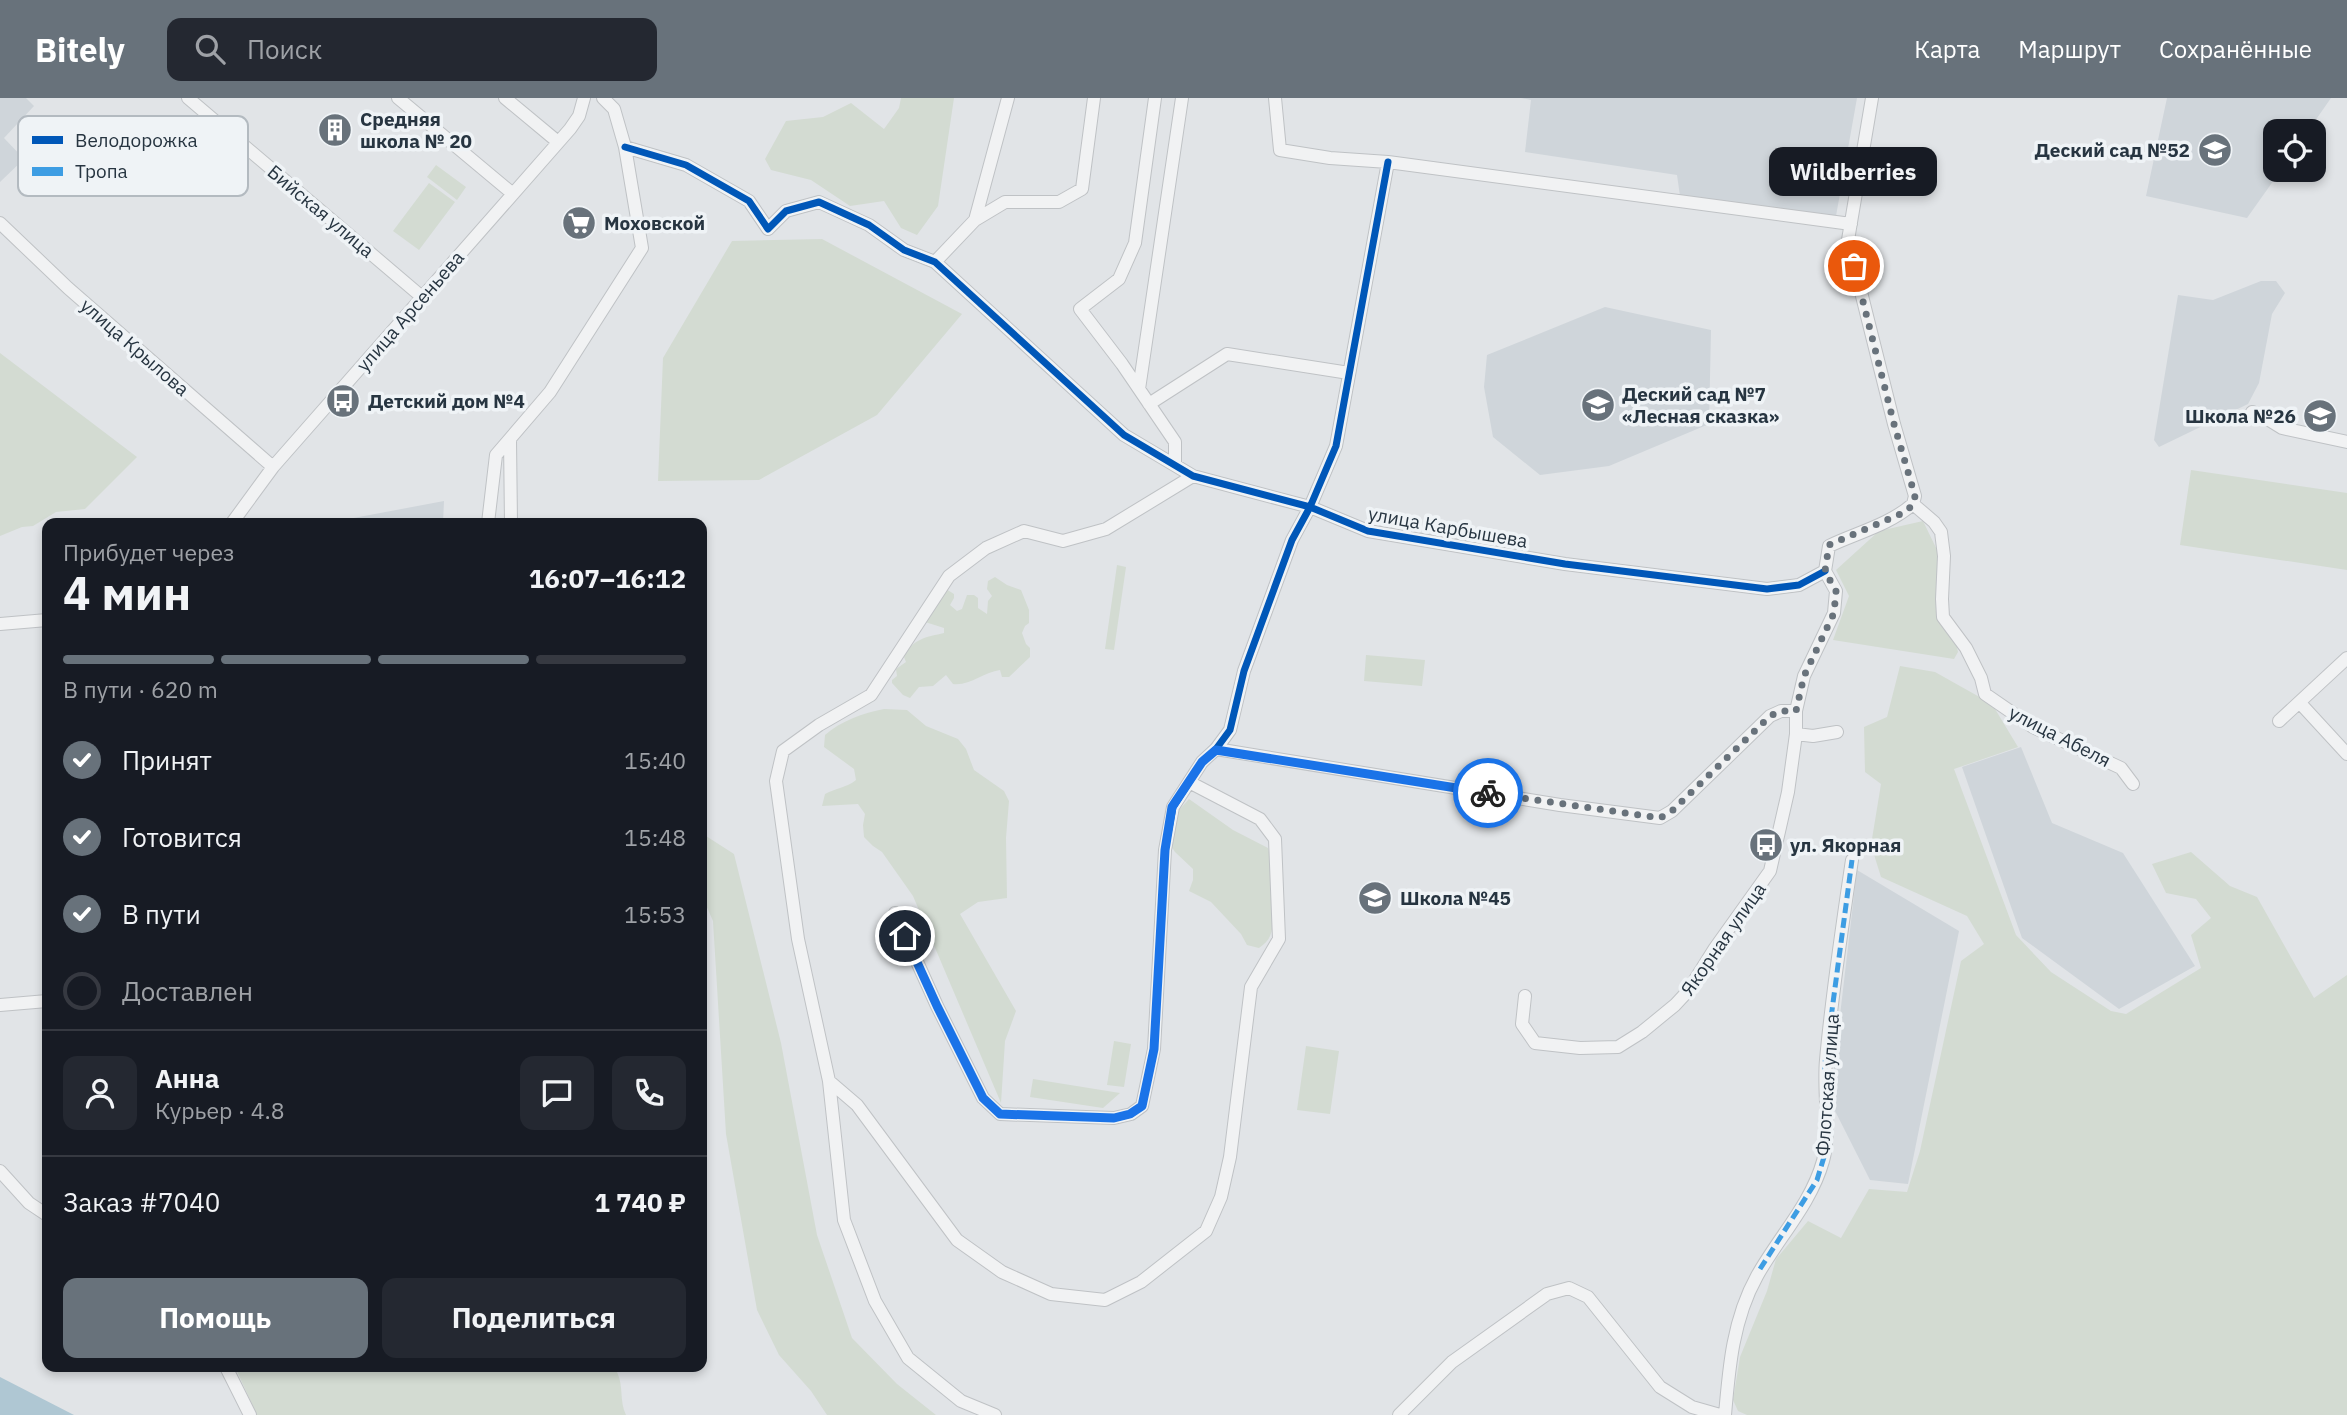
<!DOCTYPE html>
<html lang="ru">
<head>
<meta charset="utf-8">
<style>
	body { margin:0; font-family:"IBM Plex Sans",sans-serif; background:#242831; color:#f1f3f6; height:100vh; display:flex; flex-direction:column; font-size:26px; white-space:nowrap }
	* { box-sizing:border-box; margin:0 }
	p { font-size:23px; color:#9ea1a6 }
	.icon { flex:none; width:38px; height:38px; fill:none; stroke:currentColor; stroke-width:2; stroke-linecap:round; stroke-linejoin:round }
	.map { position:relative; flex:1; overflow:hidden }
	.details { position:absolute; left:42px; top:420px; width:665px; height:854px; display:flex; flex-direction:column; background:#171b24; border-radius:14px; box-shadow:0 4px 10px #0003 }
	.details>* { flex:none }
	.fabs { position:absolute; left:2263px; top:21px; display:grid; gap:14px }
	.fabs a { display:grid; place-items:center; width:63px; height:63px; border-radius:14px; background:#171b24; box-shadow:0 4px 10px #0003; font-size:35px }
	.pin { position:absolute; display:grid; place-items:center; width:60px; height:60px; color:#fff; margin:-30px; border:4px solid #fff; border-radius:50%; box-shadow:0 2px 7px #0007 }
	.courier { position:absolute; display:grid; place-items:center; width:70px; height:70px; margin:-35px; border:5px solid #1a73e8; border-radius:50%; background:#fff; color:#222; box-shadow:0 2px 9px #0007 }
	.bubble { position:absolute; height:49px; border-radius:14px; background:#171b24; box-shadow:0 4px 10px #0003; font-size:23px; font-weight:700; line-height:49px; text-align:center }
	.overview em { font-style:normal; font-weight:700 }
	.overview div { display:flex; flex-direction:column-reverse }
	.overview { display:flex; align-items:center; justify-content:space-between; height:119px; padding:0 21px }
	h1 { font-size:46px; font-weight:700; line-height:52px }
	.bar { display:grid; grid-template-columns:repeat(4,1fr); gap:10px 7px; align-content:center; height:84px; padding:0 21px }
	.bar i { height:9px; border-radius:5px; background:#363941 }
	.bar .active { background:#68727b }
	.bar p { grid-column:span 4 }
	.line { display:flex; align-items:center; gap:18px; padding:0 21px; border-top:2px solid #363941 }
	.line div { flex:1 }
	.round { display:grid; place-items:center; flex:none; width:74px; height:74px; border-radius:14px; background:#242831 }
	ol { padding:0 21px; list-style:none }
	li { display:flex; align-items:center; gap:21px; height:77px }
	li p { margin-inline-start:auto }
	li .icon { padding:7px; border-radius:50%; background:#68727b; color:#fff; stroke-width:4 }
	li:last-child { color:#9ea1a6 }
	li i { width:38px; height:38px; border:4px solid #363941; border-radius:50% }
	.button { display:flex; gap:14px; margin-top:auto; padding:14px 21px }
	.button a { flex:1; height:80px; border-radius:14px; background:#68727b; color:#fff; font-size:28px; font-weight:700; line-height:80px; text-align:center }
	.button a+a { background:#242831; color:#f1f3f6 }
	header { display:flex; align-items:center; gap:42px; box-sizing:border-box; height:98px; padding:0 35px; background:#68727b; color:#fff }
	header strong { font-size:33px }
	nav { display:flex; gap:38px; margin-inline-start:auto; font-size:24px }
	.search { width:490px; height:63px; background:#242831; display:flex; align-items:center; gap:18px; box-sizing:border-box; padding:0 24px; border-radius:14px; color:#9ea1a6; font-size:26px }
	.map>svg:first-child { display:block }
	.built { fill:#cfd5da }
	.green { fill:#d3dbd2 }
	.water { fill:#afc7d3 }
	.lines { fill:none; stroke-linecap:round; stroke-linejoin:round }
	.minor-casing { stroke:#bfc2c5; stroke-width:14 }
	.minor { stroke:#f1f2f3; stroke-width:12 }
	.quiet { stroke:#3d9de3; stroke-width:5; stroke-dasharray:10 5; stroke-linecap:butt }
	.cycleway-casing { stroke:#eff3f6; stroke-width:11 }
	.cycleway { stroke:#0057b8; stroke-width:7 }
	.done { stroke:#68727b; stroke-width:7; stroke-dasharray:0 12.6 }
	.route { stroke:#1a73e8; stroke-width:9 }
	.labels { text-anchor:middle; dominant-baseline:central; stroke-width:7; stroke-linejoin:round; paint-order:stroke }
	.poi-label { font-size:19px; font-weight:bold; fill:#273541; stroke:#eff3f6; text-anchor:start }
	.street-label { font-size:19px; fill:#273541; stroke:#eff3f6 }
	.key { fill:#eff3f6; stroke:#b3bac0; stroke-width:2 }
	.key-label { font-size:19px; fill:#273541 }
</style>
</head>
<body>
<header>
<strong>Bitely</strong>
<div class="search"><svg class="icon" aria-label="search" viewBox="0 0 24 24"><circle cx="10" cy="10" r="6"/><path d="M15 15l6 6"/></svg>Поиск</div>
<nav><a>Карта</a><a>Маршрут</a><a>Сохранённые</a></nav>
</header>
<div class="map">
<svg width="2347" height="1317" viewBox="0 0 2347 1317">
	<rect width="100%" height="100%" fill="#e1e4e7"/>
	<path class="built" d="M0 0H26L34 8 4 40 24 61 0 84Z
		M1521 0H1857L1836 118 1680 98 1677 77 1525 54 1531 2Z
		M2167 0H2331L2308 33H2275V72H2281L2247 120 2146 98Z
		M2261 183H2276L2285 195 2272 216 2259 285 2248 306 2159 349 2154 342 2178 197 2213 202Z
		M1605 209 1711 232 1709 326 1609 368 1540 377 1493 339 1484 289 1487 257Z
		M444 403 443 425H327Z
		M2021 649 2052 725 2123 755 2195 868 2119 911 2022 840 1962 669Z
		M1857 772 1959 833 1908 1086 1870 1082 1830 1003Z"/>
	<path class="green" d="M901 0H954L938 108 917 137 901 130 884 103 850 108 811 82 771 72 765 61 786 23 823 19 851 5 884 31 899 10Z
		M436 67 466 89 457 102 427 79Z
		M429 85 455 104 419 152 393 133Z
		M822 141 962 216 877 317 759 382 658 383 663 260 732 143Z
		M0 255 137 359 85 411 56 414 33 428 22 429 0 438Z
		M2191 372 2347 395V472L2180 447Z
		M1923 423 1939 456 1940 517 1956 545 1958 554 1954 561 1833 542 1849 498 1836 472 1879 433Z
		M1117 467 1126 469 1114 552 1105 551Z
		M995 479 1007 487 1021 492 1029 512V525L1025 528 1022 535 1026 546 1030 550V559L1009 579H1002L1000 572C984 574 970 588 953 586L946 577 933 588 919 589 910 600 903 597 892 585V582L897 578 896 571 906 564 904 559C913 540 927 539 944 535V530L922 523 946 491 954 496V500L950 507 957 513 962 511 967 497H974L978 500V510L987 516 988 503 992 498 987 491 988 483Z
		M1366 557 1425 562 1422 588 1364 583Z
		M1900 568 1935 574 1992 606 2018 649 1954 671 2016 837 2051 874 2111 913 2126 916 2201 870 2191 837 2211 820 2196 801 2166 795 2152 766 2191 754 2230 788 2257 799 2314 900 2347 877V1317H1747L1738 1313 1733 1302 1740 1259 1767 1193 1776 1161 1808 1123 1841 1140 1869 1091 1907 1094 1920 1053 1961 863 1984 846 1967 818 1881 779 1871 747 1881 686 1865 674 1864 629 1887 619Z
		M884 611 907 612 926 628 958 641 966 651 974 672 1004 693 1009 703 1006 740 1007 800 978 804 960 816 1016 913 1005 943 1001 1005 913 798 882 754 873 748 864 739 863 727 865 716 858 706 822 708 825 696C836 690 846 690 856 682L854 671 824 649 825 637C841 623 863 615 884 611Z
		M1189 701 1233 732 1268 750C1273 769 1278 820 1270 838 1268 843 1264 846 1259 850L1247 847 1241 836 1211 804 1189 793 1193 782V771L1175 754 1169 745 1178 713Z
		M706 738 734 756 781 945 817 1137 852 1240 897 1286 936 1317H827L811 1293 779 1257 757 1212 726 1036 713 823 702 798V747Z
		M1114 943 1131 946 1124 989 1107 987Z
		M1306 948 1339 953 1330 1016 1297 1012Z
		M1033 981 1120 995 1103 1010 1030 999Z
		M235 1269H591L593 1272 617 1274C624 1289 619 1303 626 1317H257Z"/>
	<path class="water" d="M0 1279 74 1317H0Z"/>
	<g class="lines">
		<g class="minor-casing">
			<path id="minor" d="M188 0 422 199
				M398 0 513 96
				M505 0 558 44
				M1155 0 1135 145 1119 181 1080 211 1122 266 1175 344V367
				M1275 0 1280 52 1330 60 1388 64 1851 126
				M1872 0 1848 142 1894 326 1915 398 1913 406
				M625 49 686 67 749 103 768 131 786 113 819 104 869 127 904 152 935 164 1124 337 1193 378 1310 409 1368 433 1565 466 1767 491 1799 487 1825 473
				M975 122 1005 104H1059L1082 91 1094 0
				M0 125 68 190 273 369
				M935 164 975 122 1008 0
				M1139 291 1182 0
				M1149 306 1227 256 1349 275
				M2252 314 2261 317 2282 330 2347 344
				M510 342 511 425
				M1913 406 1934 424 1941 434 1944 458 1942 501 1943 519 1966 550 1981 580 1985 596 2033 629 2121 670 2133 686
				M232 425 273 369 570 31 579 18 584 0
				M488 425 496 357 550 294 642 150 625 49 614 11 603 0
				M1825 473 1829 448C1856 435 1889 427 1913 406
				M0 526 47 522
				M2300 605 2347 656
				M2279 623 2347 560
				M1796 636 1813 638 1837 634
				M1216 651 1560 707 1660 720 1672 713 1770 618 1781 613H1796
				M895 815 937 908 983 1000 1000 1016 1114 1020 1131 1016 1142 1008 1154 951 1165 752 1173 709 1202 664 1216 651 1230 632 1244 573 1292 442 1310 409 1336 348 1388 64
				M1525 898 1522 926 1535 945 1580 950 1618 949 1642 934 1675 907 1688 893 1715 850 1770 773 1788 694 1796 636V613L1804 578 1834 515 1836 493 1825 473
				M0 907 47 903
				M829 983 857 1007 957 1142 1002 1174 1051 1196 1105 1202 1141 1184 1206 1133 1221 1099 1230 1059 1251 889 1279 841 1275 741 1260 721 1189 684
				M0 1073 29 1105 47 1117
				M226 1269 250 1317
				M995 1317 961 1303 908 1260 875 1203 844 1122 829 983 798 841 776 683 783 653 819 627 871 597 949 478 986 450 1024 433 1063 443 1106 431 1193 378
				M1399 1317 1452 1264 1547 1196 1569 1190 1588 1199 1660 1289 1692 1309 1720 1317
				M1725 1317C1729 1269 1733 1221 1757 1178 1778 1140 1811 1106 1823 1063 1831 1035 1823 993 1826 962 1832 895 1842 829 1852 762"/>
		</g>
		<use href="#minor" class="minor"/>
		<path class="quiet" d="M1760 1171 1817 1082 1824 1059 1825 965 1852 762"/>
		<g class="cycleway-casing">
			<path id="cycleway" d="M625 49 686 67 749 103 768 131 786 113 819 104 869 127 904 152 935 164 1124 337 1193 378 1310 409 1368 433 1565 466 1767 491 1799 487 1825 473
				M895 815 937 908 983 1000 1000 1016 1114 1020 1131 1016 1142 1008 1154 951 1165 752 1173 709 1202 664 1216 651 1230 632 1244 573 1292 442 1310 409 1336 348 1388 64"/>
		</g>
		<use href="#cycleway" class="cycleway"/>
	</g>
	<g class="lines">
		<path class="done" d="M1488 695 1660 720 1672 713 1770 618 1781 613H1796L1804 578 1834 515 1836 493 1825 473 1829 447 1903 415 1913 407 1915 398 1894 326 1854 168"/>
		<path class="route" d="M905 838 937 908 983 1000 1000 1016 1114 1020 1130 1016 1142 1008 1154 951 1165 752 1172 709 1202 664 1216 652 1488 695"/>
	</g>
	<defs>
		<g id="building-disc" transform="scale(1.75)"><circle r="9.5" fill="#68727b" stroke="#eff3f6"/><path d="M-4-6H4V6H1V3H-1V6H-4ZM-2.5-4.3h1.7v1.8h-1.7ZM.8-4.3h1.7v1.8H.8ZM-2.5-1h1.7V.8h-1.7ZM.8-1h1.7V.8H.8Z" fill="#fff"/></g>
		<g id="school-disc" transform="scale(1.75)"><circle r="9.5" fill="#68727b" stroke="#eff3f6"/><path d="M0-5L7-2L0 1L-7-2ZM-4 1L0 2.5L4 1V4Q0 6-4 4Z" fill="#fff"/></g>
		<g id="supermarket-disc" transform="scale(1.75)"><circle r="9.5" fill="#68727b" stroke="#eff3f6"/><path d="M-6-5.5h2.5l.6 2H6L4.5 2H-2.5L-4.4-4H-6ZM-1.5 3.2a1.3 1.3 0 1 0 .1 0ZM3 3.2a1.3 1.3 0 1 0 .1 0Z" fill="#fff"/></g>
		<g id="bus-disc" transform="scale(1.75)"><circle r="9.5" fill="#68727b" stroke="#eff3f6"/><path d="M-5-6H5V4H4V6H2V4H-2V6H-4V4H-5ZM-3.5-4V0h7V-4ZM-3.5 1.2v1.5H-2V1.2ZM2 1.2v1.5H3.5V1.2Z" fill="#fff"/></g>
	</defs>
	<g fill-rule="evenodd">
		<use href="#building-disc" x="335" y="32"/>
		<use href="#school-disc" x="2215" y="52"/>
		<use href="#supermarket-disc" x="579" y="125"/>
		<use href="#bus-disc" x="343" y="303"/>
		<use href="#school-disc" x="1598" y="307"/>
		<use href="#school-disc" x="2320" y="318"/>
		<use href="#bus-disc" x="1766" y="747"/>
		<use href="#school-disc" x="1375" y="800"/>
	</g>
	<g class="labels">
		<g class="poi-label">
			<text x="360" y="21">Средняя<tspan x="360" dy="22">школа № 20</tspan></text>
			<text x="2190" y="52" text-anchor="end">Деский сад №52</text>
			<text x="604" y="125">Моховской</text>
			<text x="1622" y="296">Деский сад №7<tspan x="1622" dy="22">«Лесная сказка»</tspan></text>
			<text x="368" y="303">Детский дом №4</text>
			<text x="2296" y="318" text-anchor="end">Школа №26</text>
			<text x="1790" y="747">ул. Якорная</text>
			<text x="1400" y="800">Школа №45</text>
		</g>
		<g class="street-label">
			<text transform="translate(321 113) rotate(40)">Бийская улица</text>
			<text transform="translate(410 213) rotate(-49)">улица Арсеньева</text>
			<text transform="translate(135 249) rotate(41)">улица Крылова</text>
			<text transform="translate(1448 429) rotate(10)">улица Карбышева</text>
			<text transform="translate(2060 638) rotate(27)">улица Абеля</text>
			<text transform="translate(1723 841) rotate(-55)">Якорная улица</text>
			<text transform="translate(1827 987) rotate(-86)">Флотская улица</text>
		</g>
	</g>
	<rect x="18" y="18" width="230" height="80" rx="10" class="key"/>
	<rect x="32" y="38" width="31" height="8" fill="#0057b8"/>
	<rect x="32" y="69" width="31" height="9" fill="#3d9de3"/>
	<g class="key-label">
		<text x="75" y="49">Велодорожка</text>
		<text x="75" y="80">Тропа</text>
	</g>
</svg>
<div class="fabs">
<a><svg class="icon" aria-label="locate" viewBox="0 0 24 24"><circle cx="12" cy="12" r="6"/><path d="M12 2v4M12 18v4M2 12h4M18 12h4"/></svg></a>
</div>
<div class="pin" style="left:1854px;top:168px;background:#ea580c"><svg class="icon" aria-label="bag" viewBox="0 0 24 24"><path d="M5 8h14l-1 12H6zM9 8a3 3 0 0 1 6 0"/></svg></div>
<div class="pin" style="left:905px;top:838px;background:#1f2937"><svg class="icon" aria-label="home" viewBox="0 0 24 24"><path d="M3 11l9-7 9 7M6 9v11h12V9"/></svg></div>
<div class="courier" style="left:1488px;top:695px"><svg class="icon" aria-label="bike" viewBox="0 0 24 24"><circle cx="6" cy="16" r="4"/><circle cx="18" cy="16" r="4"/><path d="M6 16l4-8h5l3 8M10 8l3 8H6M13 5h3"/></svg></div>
<div class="bubble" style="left:1769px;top:49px;width:168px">Wildberries</div>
<section class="details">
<div class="overview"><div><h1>4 мин</h1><p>Прибудет через</p></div><em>16:07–16:12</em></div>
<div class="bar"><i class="active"></i><i class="active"></i><i class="active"></i><i></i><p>В пути · 620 m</p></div>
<ol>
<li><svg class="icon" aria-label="check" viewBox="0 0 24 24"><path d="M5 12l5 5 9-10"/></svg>Принят<p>15:40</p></li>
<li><svg class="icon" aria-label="check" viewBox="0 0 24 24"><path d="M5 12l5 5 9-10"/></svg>Готовится<p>15:48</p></li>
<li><svg class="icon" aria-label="check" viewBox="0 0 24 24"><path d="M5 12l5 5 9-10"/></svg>В пути<p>15:53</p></li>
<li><i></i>Доставлен</li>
</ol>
<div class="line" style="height:126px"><a class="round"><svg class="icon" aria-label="person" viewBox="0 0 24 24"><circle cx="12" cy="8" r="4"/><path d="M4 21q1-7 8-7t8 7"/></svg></a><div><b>Анна</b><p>Курьер · 4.8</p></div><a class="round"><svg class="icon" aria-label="chat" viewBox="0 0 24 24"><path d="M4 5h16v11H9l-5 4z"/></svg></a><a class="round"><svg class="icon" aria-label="phone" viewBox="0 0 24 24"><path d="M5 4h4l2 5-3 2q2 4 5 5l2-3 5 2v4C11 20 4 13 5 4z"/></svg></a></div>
<div class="line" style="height:91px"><div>Заказ #7040</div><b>1 740 ₽</b></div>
<div class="button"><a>Помощь</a><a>Поделиться</a></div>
</section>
</div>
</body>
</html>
